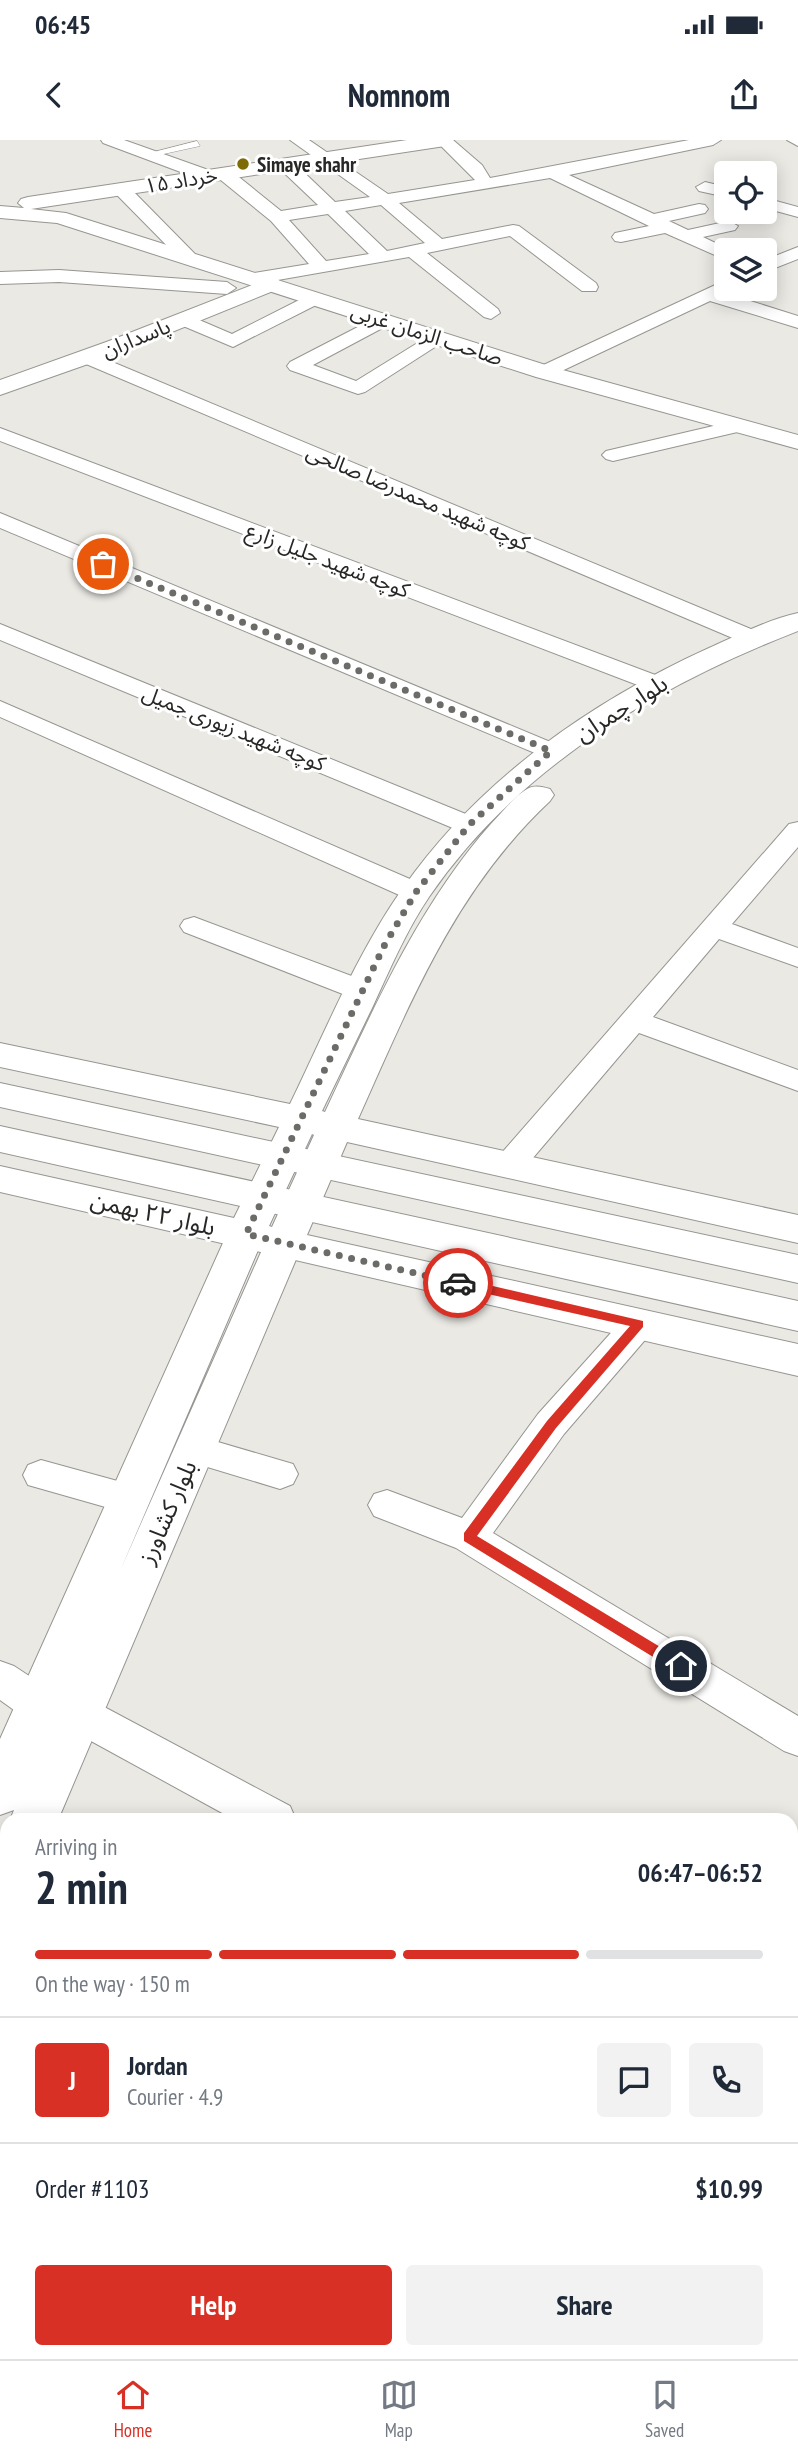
<!DOCTYPE html>
<html lang="en">
<head>
<meta charset="utf-8">
<style>
	body { margin:0; font-family:"PT Sans Narrow","Noto Sans Arabic",sans-serif; background:#f2f2f3; color:#1f2937; height:100vh; display:flex; flex-direction:column; font-size:26px; white-space:nowrap }
	* { box-sizing:border-box; margin:0 }
	p { font-size:23px; color:#747a83 }
	.icon { flex:none; width:38px; height:38px; fill:none; stroke:currentColor; stroke-width:2; stroke-linecap:round; stroke-linejoin:round }
	.map { position:relative; flex:1; overflow:hidden }
	.side { position:absolute; left:0px; top:1673px; width:798px; height:546px; display:flex; flex-direction:column; background:#fff; border-radius:21px 21px 0 0; box-shadow:0 4px 18px #0003 }
	.side>* { flex:none }
	.controls { position:absolute; left:714px; top:21px; display:grid; gap:14px }
	.controls a { display:grid; place-items:center; width:63px; height:63px; border-radius:7px; background:#fff; box-shadow:0 4px 18px #0003; font-size:35px }
	.pin { position:absolute; display:grid; place-items:center; width:60px; height:60px; color:#fff; margin:-30px; border:4px solid #fff; border-radius:50%; box-shadow:0 2px 7px #0007 }
	.courier { position:absolute; display:grid; place-items:center; width:70px; height:70px; margin:-35px; border:5px solid #d93025; border-radius:50%; background:#fff; color:#222; box-shadow:0 2px 9px #0007 }
	.headline em { font-style:normal; font-weight:800 }
	.headline div { display:flex; flex-direction:column-reverse }
	.headline { display:flex; align-items:center; justify-content:space-between; height:119px; padding:0 35px }
	h1 { font-size:46px; font-weight:800; line-height:52px }
	.bar { display:grid; grid-template-columns:repeat(4,1fr); gap:10px 7px; align-content:center; height:84px; padding:0 35px }
	.bar i { height:9px; border-radius:5px; background:#e0e1e3 }
	.bar .on { background:#d93025 }
	.bar p { grid-column:span 4 }
	.line { display:flex; align-items:center; gap:18px; padding:0 35px; border-top:2px solid #e0e1e3 }
	.line div { flex:1 }
	.round { display:grid; place-items:center; flex:none; width:74px; height:74px; border-radius:7px; background:#f2f2f3 }
	.action { display:flex; gap:14px; margin-top:auto; padding:14px 35px }
	.action a { flex:1; height:80px; border-radius:7px; background:#d93025; color:#fff; font-size:28px; font-weight:800; line-height:80px; text-align:center }
	.action a+a { background:#f2f2f3; color:#1f2937 }
	.status { display:flex; justify-content:space-between; align-items:center; height:49px; padding:0 35px; background:#fff; direction:ltr }
	.status svg { height:19px; fill:currentColor }
	header { display:flex; justify-content:space-between; align-items:center; height:91px; padding:0 35px; background:#fff; font-size:32px; font-weight:800 }
	.menu { display:flex; justify-content:space-around; align-items:center; height:98px; border-top:2px solid #e0e1e3; background:#fff; font-size:19px; color:#747a83 }
	.menu a { display:grid; justify-items:center; gap:4px }
	.menu .on { color:#d93025 }
	.map>svg:first-child { display:block }
	.lines { fill:none; stroke-linecap:round; stroke-linejoin:round }
	.service-casing { stroke:#969591; stroke-width:1 }
	.minor-casing { stroke:#969591; stroke-width:2 }
	.tertiary-casing { stroke:#969591; stroke-width:2 }
	.secondary-casing { stroke:#969591; stroke-width:2 }
	.primary-casing { stroke:#969591; stroke-width:2 }
	.service { fill:#fff; fill-rule:evenodd }
	.minor { fill:#fff; fill-rule:evenodd }
	.tertiary { fill:#fff; fill-rule:evenodd }
	.secondary { fill:#fff; fill-rule:evenodd }
	.primary { fill:#fff; fill-rule:evenodd }
	.route { fill:#d93025 }
	.done { stroke:#6b6b68; stroke-width:7; stroke-dasharray:0 12.6 }
	.poi-dot { fill:#7e6b05; stroke:#fff; stroke-width:2.5 }
	.labels { text-anchor:middle; dominant-baseline:central; stroke-width:6; stroke-linejoin:round; paint-order:stroke }
	.far-poi-label { font-size:21px; font-weight:bold; fill:#272725; stroke:#fff; text-anchor:start }
	.far-street-label { font-size:21px; fill:#272725; stroke:#fff }
	.street-label { font-size:24px; fill:#272725; stroke:#fff }
</style>
</head>
<body>
<div class="status"><b>06:45</b><svg viewBox="0 0 49 12"><path d="M0 12V9h3v3zM5 12V6h3v6zM10 12V3h3v9zM15 12V0h3v12zM26 1h20v11H26zM47 4h2v5h-2z"/></svg></div>
<header><svg class="icon" aria-label="back" viewBox="0 0 24 24"><path d="M15 5l-7 7 7 7"/></svg>Nomnom<svg class="icon" aria-label="share" viewBox="0 0 24 24"><path d="M12 15V3M7 8l5-5 5 5M5 13v7h14v-7"/></svg></header>
<div class="map">
<svg width="798" height="2219" viewBox="0 0 798 2219">
	<rect width="100%" height="100%" fill="#eae9e4"/>
	<g class="lines">
		<g class="service-casing">
			<path id="service" d="M197 1 200 6 150 17 146 14Z"/>
		</g>
		<g class="minor-casing">
			<path id="minor" d="M101 0H124L214 32 216 36 208 41 202 40 103 3Z
				M290 0H309L388 54 475 40 435 0H453L482 25 490 38 689 0H721L713 5 569 35 654 74 699 64 705 65 708 69 705 73 669 81 688 90 729 81 738 86 735 90 703 97 730 110H726V120L665 93 621 102 615 101 612 97 615 93 649 86 550 38 399 63 442 99 513 85 519 86 596 143 598 147 596 151H582L510 96 427 113 498 169 500 173 491 179 484 177 409 117 255 144 248 142 246 138 248 134 309 124 271 81 217 37 215 33 217 29H229L281 71 318 65 279 28 277 24 279 20H291L335 62 370 57ZM381 65 425 103 387 111 345 71ZM328 74 369 114 326 121 289 80Z
				M787 0H798V6Z
				M705 42 726 47V57L699 51 696 47Z
				M121 44 127 45 194 113 197 117 194 121H182L115 53 112 49Z
				M765 58 798 67V77L765 68Z
				M798 107V119L765 132V120Z
				M59 130 227 142 236 148 227 154 59 142 0 144V132Z
				M726 140V149H733L725 153 798 176V188L710 161 551 236H537L534 232 537 228Z
				M315 152 324 158 322 162 233 207 176 183 173 179 183 173 232 194Z
				M383 174 393 180 390 184 313 225 356 241 432 194 439 192 449 198 365 252 358 254 290 230 287 226 290 222Z
				M86 211 758 492 762 497 758 502H742L79 221 76 217 79 213Z
				M739 280 746 282 749 286 746 290 613 321 606 319 602 315 606 311Z
				M0 288 666 539 669 544 666 549 657 551 648 549 0 301Z
				M0 373 560 606 564 611 560 616 551 619 542 616 0 388Z
				M0 484 478 679 482 685 478 691 469 693 460 691 0 500Z
				M0 561 426 746 430 752 426 758 416 760 406 758 0 577Z
				M798 682V707L732 784 798 808V827L719 799 653 877 798 930V951L639 893 521 1032 510 1035 499 1032 494 1024 499 1016 789 684Z
				M194 777 373 844 378 851 373 858 363 860 353 858 184 792 180 786 184 780Z
				M639 1171 651 1175 656 1184 651 1193 564 1294 493 1393 798 1576V1616L784 1611 456 1408 374 1376 368 1365 374 1354 387 1350 462 1378 538 1274 627 1175Z
				M194 1295 293 1324 298 1334 293 1344 280 1349 181 1319 176 1309 181 1299Z
				M41 1320 143 1348 149 1359 143 1370 130 1374 28 1345 23 1335 28 1325Z
				M0 1521 14 1526 49 1549 93 1561 290 1666 296 1680H235L71 1590 25 1578 0 1560Z
				M0 1869 7 1871V1918L0 1915Z
				M791 1934 798 1937V1984L791 1981Z
				M798 2052V2112L791 2115V2055Z
				M574 2212H635L638 2219H577Z
				M712 2212H762L759 2219H709Z"/>
		</g>
		<g class="tertiary-casing">
			<path id="tertiary" d="M270 138 278 139 281 144 278 149 125 211 0 255V240L109 201Z
				M246 1080 260 1084 265 1094 120 1431 265 1103 270 1093 284 1089 298 1093 303 1103 58 1680H10L14 1670 0 1675V1599L227 1094 232 1084Z
				M7 1721V1782L0 1785V1724Z"/>
		</g>
		<g class="secondary-casing">
			<path id="secondary" d="M407 0H454L445 6 31 69 66 73 552 227 798 295V309L536 237 57 83 0 78V66L24 68 18 63 21 59 28 57Z
				M798 473V491C656 546 516 629 429 757 406 791 390 829 373 866 356 901 339 936 322 971L325 972C372 872 417 768 490 685 501 674 515 655 529 648 536 645 543 647 550 649L554 655 550 661C455 750 410 863 358 979L798 1075V1103L347 1002 307 1095 798 1204V1236L0 1052V1026L234 1078 279 987 0 927V903L290 964C324 894 358 811 403 748 479 640 590 562 709 508 738 495 767 480 798 473ZM312 994 314 995 272 1087 269 1086Z"/>
		</g>
		<g class="primary-casing">
			<path id="primary" d="M0 943 798 1115V1143L0 967Z
				M0 986 798 1161V1191L0 1012Z"/>
		</g>
		<use href="#service" class="service"/>
		<use href="#minor" class="minor"/>
		<use href="#tertiary" class="tertiary"/>
		<use href="#secondary" class="secondary"/>
		<use href="#primary" class="primary"/>
	</g>
	<path class="route" d="M458 1138 643 1181V1187L556 1288 477 1396 685 1522V1531H676L464 1401V1393L547 1281 630 1186 453 1146 452 1143Z"/>
	<g class="lines">
		<path class="done" d="M103 424 551 611 469 685 416 752 384 806 246 1094 458 1143"/>
	</g>
	<circle class="poi-dot" cx="243" cy="24" r="7"/>
	<g class="labels">
		<g class="far-poi-label">
			<text x="257" y="24">Simaye shahr</text>
		</g>
		<g class="far-street-label">
			<text transform="translate(181 40) rotate(-9)">۱۵ خرداد</text>
			<text transform="translate(427 194) rotate(18)">صاحب الزمان غربی</text>
			<text transform="translate(136 198) rotate(-22)">پاسداران</text>
			<text transform="translate(418 357) rotate(23)">کوچه شهید محمدرضا صالحی</text>
			<text transform="translate(328 420) rotate(21)">کوچه شهید جلیل زارع</text>
			<text transform="translate(234 588) rotate(22)">کوچه شهید زیوری جمیل</text>
		</g>
		<g class="street-label">
			<text transform="translate(621 568) rotate(-32)">بلوار چمران</text>
			<text transform="translate(153 1073) rotate(13)">بلوار ۲۲ بهمن</text>
			<text transform="translate(167 1372) rotate(-66)">بلوار کشاورز</text>
		</g>
	</g>
</svg>
<div class="controls">
<a><svg class="icon" aria-label="locate" viewBox="0 0 24 24"><circle cx="12" cy="12" r="6"/><path d="M12 2v4M12 18v4M2 12h4M18 12h4"/></svg></a>
<a><svg class="icon" aria-label="layers" viewBox="0 0 24 24"><path d="M12 4l9 5-9 5-9-5zM3 14l9 5 9-5"/></svg></a>
</div>
<div class="pin" style="left:103px;top:424px;background:#ea580c"><svg class="icon" aria-label="bag" viewBox="0 0 24 24"><path d="M5 8h14l-1 12H6zM9 8a3 3 0 0 1 6 0"/></svg></div>
<div class="pin" style="left:681px;top:1526px;background:#1f2937"><svg class="icon" aria-label="home" viewBox="0 0 24 24"><path d="M3 11l9-7 9 7M6 9v11h12V9"/></svg></div>
<div class="courier" style="left:458px;top:1143px"><svg class="icon" aria-label="car" viewBox="0 0 24 24"><path d="M5 17H2v-5l4-1 3-4h7l3 4 3 1v5h-3M9 17h6M6 11h13"/><circle cx="7" cy="17" r="2"/><circle cx="17" cy="17" r="2"/></svg></div>
<section class="side">
<div class="headline"><div><h1>2 min</h1><p>Arriving in</p></div><em>06:47–06:52</em></div>
<div class="bar"><i class="on"></i><i class="on"></i><i class="on"></i><i></i><p>On the way · 150 m</p></div>
<div class="line" style="height:126px"><b class="round" style="background:#d93025;color:#fff">J</b><div><b>Jordan</b><p>Courier · 4.9</p></div><a class="round"><svg class="icon" aria-label="chat" viewBox="0 0 24 24"><path d="M4 5h16v11H9l-5 4z"/></svg></a><a class="round"><svg class="icon" aria-label="phone" viewBox="0 0 24 24"><path d="M5 4h4l2 5-3 2q2 4 5 5l2-3 5 2v4C11 20 4 13 5 4z"/></svg></a></div>
<div class="line" style="height:91px"><div>Order #1103</div><b>$10.99</b></div>
<div class="action"><a>Help</a><a>Share</a></div>
</section>
</div>
<nav class="menu">
<a class="on"><svg class="icon" aria-label="home" viewBox="0 0 24 24"><path d="M3 11l9-7 9 7M6 9v11h12V9"/></svg>Home</a>
<a><svg class="icon" aria-label="map" viewBox="0 0 24 24"><path d="M3 6l6-2 6 2 6-2v14l-6 2-6-2-6 2zM9 4v14M15 6v14"/></svg>Map</a>
<a><svg class="icon" aria-label="saved" viewBox="0 0 24 24"><path d="M7 4h10v16l-5-4-5 4z"/></svg>Saved</a>
</nav>
</body>
</html>
